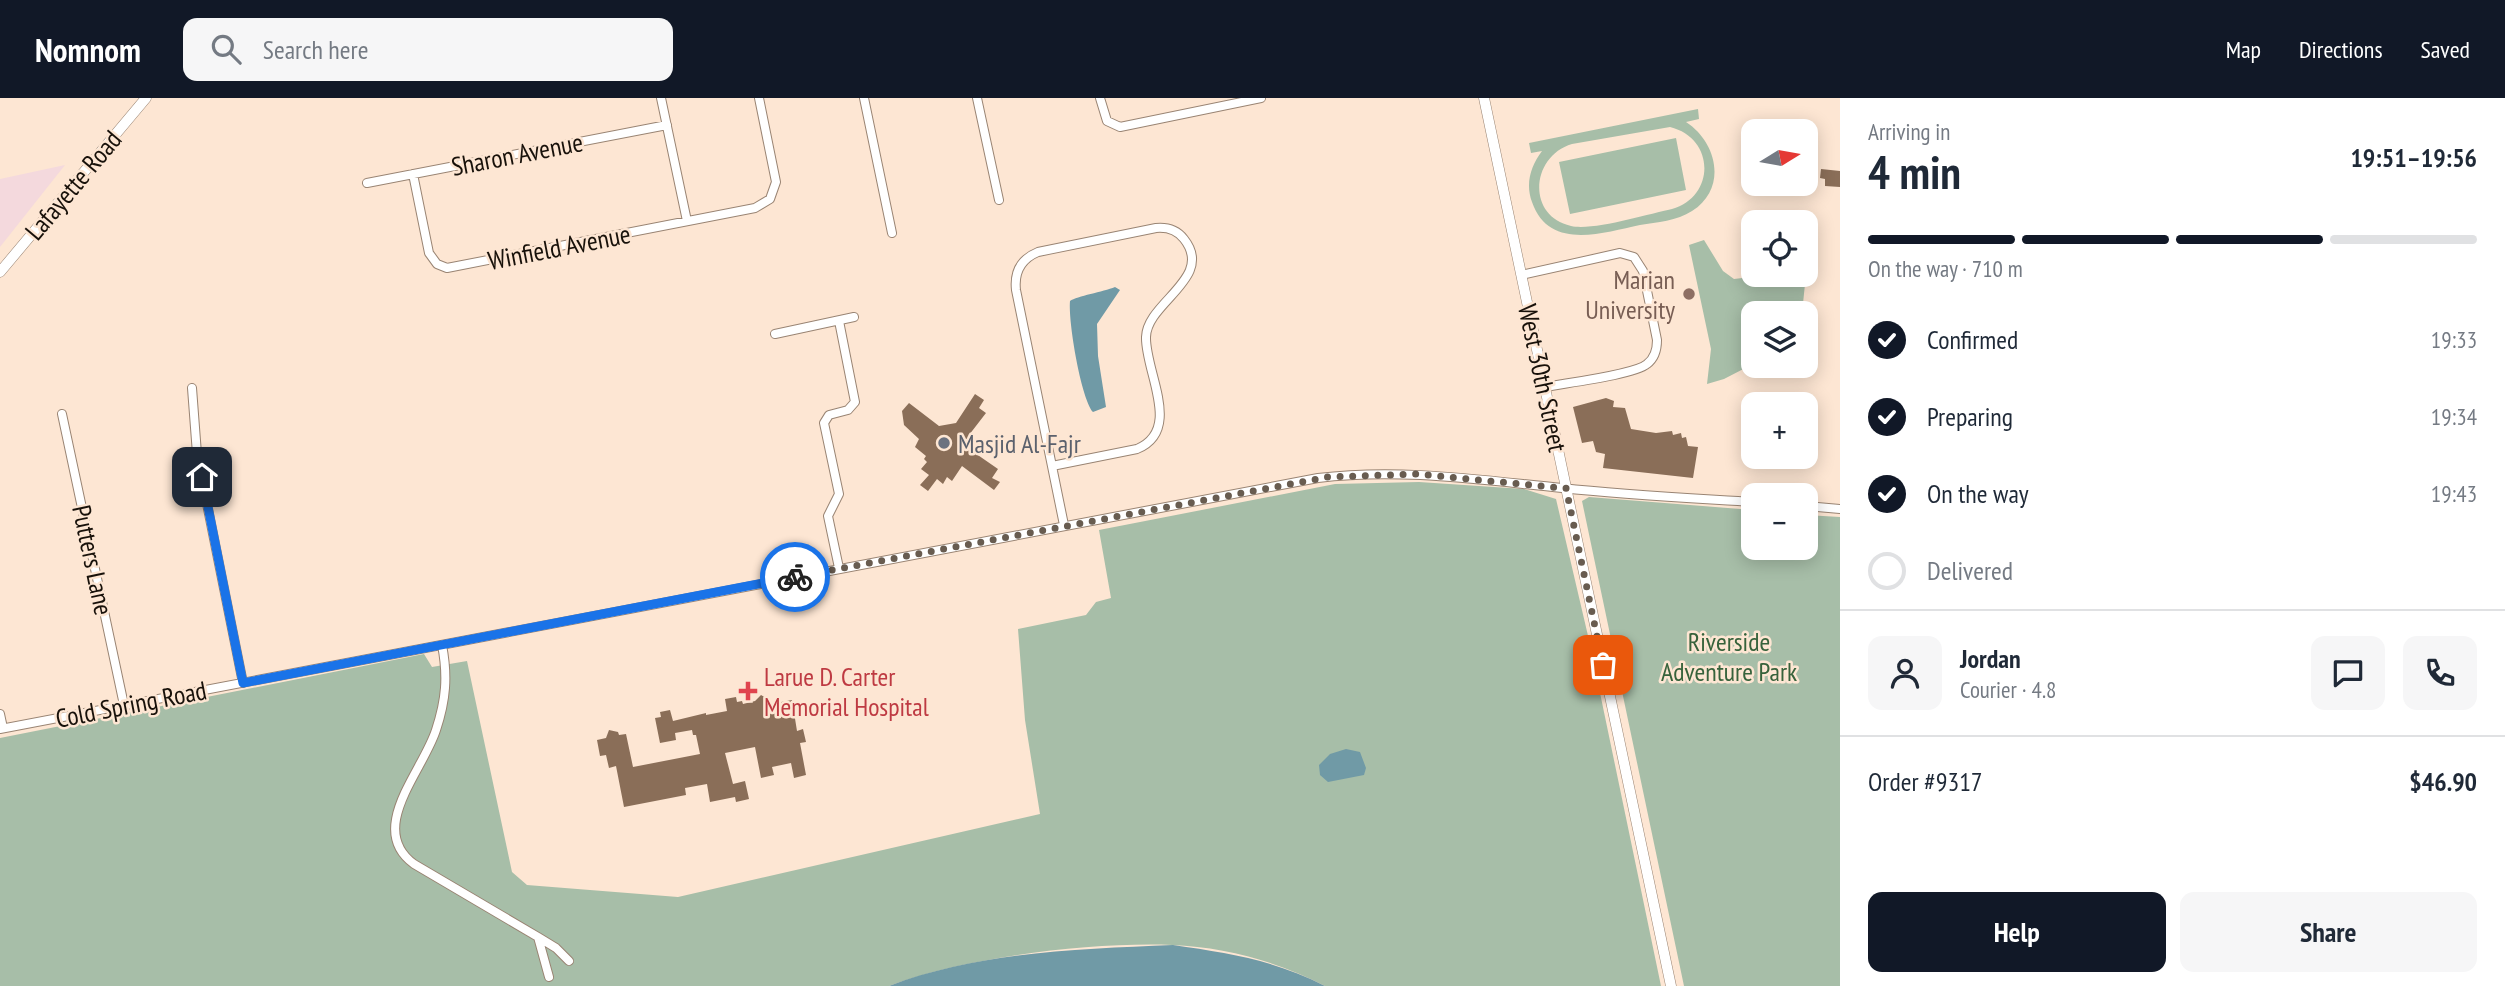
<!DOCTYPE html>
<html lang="en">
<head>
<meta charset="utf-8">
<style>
	body { margin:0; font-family:"PT Sans Narrow",sans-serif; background:#f6f6f7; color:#1f2937; height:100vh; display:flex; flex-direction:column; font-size:26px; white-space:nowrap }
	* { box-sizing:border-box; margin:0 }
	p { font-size:23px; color:#747a83 }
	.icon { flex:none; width:38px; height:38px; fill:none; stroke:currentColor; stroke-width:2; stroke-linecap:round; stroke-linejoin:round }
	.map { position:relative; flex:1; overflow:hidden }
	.side { display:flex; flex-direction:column; background:#fff; width:665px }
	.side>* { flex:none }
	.needle { width:46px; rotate:79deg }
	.controls { position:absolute; left:1741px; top:21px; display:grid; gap:14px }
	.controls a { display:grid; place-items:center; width:77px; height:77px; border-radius:14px; background:#fff; box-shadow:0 4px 18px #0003; font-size:35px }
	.pin { position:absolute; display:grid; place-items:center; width:60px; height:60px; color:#fff; margin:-30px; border-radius:14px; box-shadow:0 4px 10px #0006 }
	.courier { position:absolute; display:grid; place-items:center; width:70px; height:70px; margin:-35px; border:5px solid #1a73e8; border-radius:50%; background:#fff; color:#222; box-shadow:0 2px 9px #0007 }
	.summary em { font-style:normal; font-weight:700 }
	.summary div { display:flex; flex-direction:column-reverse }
	.summary { display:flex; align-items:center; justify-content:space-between; height:119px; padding:0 28px }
	h1 { font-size:46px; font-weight:700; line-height:52px }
	.bar { display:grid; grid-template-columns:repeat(4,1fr); gap:10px 7px; align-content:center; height:84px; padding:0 28px }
	.bar i { height:9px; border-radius:5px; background:#e0e1e3 }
	.bar .on { background:#111827 }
	.bar p { grid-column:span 4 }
	.line { display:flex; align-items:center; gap:18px; padding:0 28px; border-top:2px solid #e0e1e3 }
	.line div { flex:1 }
	.round { display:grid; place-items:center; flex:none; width:74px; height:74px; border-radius:14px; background:#f6f6f7 }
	ol { padding:0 28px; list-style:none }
	li { display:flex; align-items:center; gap:21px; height:77px }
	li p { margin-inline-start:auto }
	li .icon { padding:7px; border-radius:50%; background:#111827; color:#fff; stroke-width:4 }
	li:last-child { color:#747a83 }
	li i { width:38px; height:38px; border:4px solid #e0e1e3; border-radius:50% }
	.cta { display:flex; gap:14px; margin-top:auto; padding:14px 28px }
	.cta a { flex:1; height:80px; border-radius:14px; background:#111827; color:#fff; font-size:28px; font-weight:700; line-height:80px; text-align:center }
	.cta a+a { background:#f6f6f7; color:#1f2937 }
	header { display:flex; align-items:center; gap:42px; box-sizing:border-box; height:98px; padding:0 35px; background:#111827; color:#fff }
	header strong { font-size:33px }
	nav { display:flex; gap:38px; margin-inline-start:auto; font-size:24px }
	.search { width:490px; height:63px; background:#f6f6f7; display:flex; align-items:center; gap:18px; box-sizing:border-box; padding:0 24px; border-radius:14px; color:#747a83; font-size:26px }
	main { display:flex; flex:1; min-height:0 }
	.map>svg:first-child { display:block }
	.commercial { fill:#f4d9dd }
	.green { fill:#a7bea8; fill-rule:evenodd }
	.water { fill:#709aa6 }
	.building { fill:#8a6e58 }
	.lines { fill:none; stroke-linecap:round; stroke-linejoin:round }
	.minor-casing { stroke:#998473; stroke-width:10 }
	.major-casing { stroke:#998473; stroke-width:11 }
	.minor { stroke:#fff; stroke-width:8 }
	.major { stroke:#fff; stroke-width:10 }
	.done { stroke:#685c50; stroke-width:7; stroke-dasharray:0 12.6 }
	.route { stroke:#1a73e8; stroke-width:9 }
	.education-dot { fill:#8d6e63; stroke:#fde6d3; stroke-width:2.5 }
	.worship-dot { fill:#6b7280; stroke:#fde6d3; stroke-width:2.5 }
	.health-dot { fill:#e0444e; stroke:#fde6d3; stroke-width:2.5 }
	.labels { text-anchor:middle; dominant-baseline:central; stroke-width:5; stroke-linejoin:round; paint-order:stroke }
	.street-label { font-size:26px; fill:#18110a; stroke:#fde6d3 }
	.education-label { font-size:26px; fill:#785e54; stroke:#fde6d3; text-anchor:end }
	.worship-label { font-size:26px; fill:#5b616d; stroke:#fde6d3; text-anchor:start }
	.park-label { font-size:26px; fill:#37623b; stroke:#fde6d3 }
	.health-label { font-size:26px; fill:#be3a42; stroke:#fde6d3; text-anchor:start }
</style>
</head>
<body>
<header>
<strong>Nomnom</strong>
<div class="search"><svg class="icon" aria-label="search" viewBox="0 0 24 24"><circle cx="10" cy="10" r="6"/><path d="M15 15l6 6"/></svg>Search here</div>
<nav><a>Map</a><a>Directions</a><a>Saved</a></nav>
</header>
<main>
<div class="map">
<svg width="1840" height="888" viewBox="0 0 1840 888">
	<rect width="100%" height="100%" fill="#fde6d3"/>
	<path class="commercial" d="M65 67 0 149V81Z"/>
	<path class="green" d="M1698 11 1699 21 1686 24C1717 44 1728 90 1692 113 1677 123 1657 124 1640 127 1602 135 1549 153 1532 104 1525 85 1531 68 1542 53L1531 55 1529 45ZM1670 29C1715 40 1716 98 1672 111 1648 116 1593 133 1571 128 1526 118 1531 58 1572 46Z
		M1676 40 1686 92 1570 116 1559 64Z
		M1704 142 1723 173 1734 181 1759 178 1805 186 1802 215H1754L1753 266 1724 281 1707 286 1711 251 1689 147Z
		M1419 384 1524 391 1556 401 1589 542 1661 888H1325C1279 864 1225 849 1172 847 1089 844 966 859 889 888H0V640L424 556 432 569 467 563 512 774 527 787 678 799 1040 716 1025 622 1018 531 1086 517 1096 504 1111 500 1099 432 1335 386Z
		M1589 399 1753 412 1754 450H1806V417L1840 419V888H1684L1582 403Z"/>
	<path class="water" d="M1115 189 1120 192 1097 226 1098 258 1106 309 1093 314C1081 300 1068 223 1070 203 1077 198 1103 194 1115 189Z
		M1346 651 1360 654 1366 670 1364 677 1328 684 1320 677 1319 667 1330 656Z
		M1173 847C1228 855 1275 862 1325 888H889C978 854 1078 851 1173 847Z"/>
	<path class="building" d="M1821 71 1840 73V89L1825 88V81L1820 80Z
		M975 296 984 302 979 310 986 315 969 337 972 353 998 371 992 380 1000 384 994 392 962 368 952 383 947 379 943 386 937 381 928 393 920 387 929 377 921 371 927 364 924 361 926 358 915 349 919 341 904 327 902 313 909 305 939 328 956 325Z
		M1606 300 1614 303 1613 309 1625 310 1631 331 1656 335 1672 333 1673 337 1681 335 1682 340 1686 339 1688 348 1698 349 1693 380 1603 370 1605 356 1596 354 1593 343 1582 345 1573 309Z
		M761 597 768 601 770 606 792 602 797 633 803 631 806 644 800 645 806 677 794 680 791 665 772 669 774 677 761 680 755 649 725 655 733 686 745 683 749 701 736 704 735 699 710 704 707 686 685 690 686 697 624 709 616 668 609 670 606 657 600 658 597 642 606 640 609 632 618 634 619 637 626 636 633 669 700 656 696 637H693L692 632 675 635 676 642 660 645 655 620 661 619 660 614 670 612 673 623 706 615V617L727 613 725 601 736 599 737 604 742 603 743 606 755 603Z"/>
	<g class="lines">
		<g class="minor-casing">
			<path id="minor" d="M661 0 687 123
				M864 0 892 135
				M977 0 999 102
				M1100 0 1107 23 1120 29 1261 0
				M413 76 429 155 437 166 447 170 755 110 770 101 776 84 759 0
				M367 85 667 27
				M1521 177 1620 155 1634 159 1643 173 1657 242C1657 252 1655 260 1647 266 1634 277 1565 285 1545 289
				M839 223 855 304 848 312 829 317 824 325 839 396 828 418 839 470
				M775 236 854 219
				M192 290 197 356 243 585
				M62 316 124 607
				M1052 368 1137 351C1183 332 1145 274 1146 239 1147 204 1215 180 1184 141 1177 132 1167 129 1156 130L1038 154C1021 161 1014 174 1016 192 1032 270 1048 349 1064 427
				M1806 408 1840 411
				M442 547C448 578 446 602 436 632 423 673 366 731 414 766L538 839 549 879
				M0 616 3 630
				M0 631 1318 380C1400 370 1480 382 1562 390 1626 397 1690 400 1754 404
				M538 839 556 850 569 863"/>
		</g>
		<g class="major-casing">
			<path id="major" d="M1484 0 1671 888
				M0 174 146 0"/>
		</g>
		<use href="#minor" class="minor"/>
		<use href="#major" class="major"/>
	</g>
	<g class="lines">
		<path class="done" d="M795 479 1328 379 1418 376 1551 389 1566 390 1603 567"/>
		<path class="route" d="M202 379 243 585 795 479"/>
	</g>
	<circle class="education-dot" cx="1689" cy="196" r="7"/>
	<circle class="worship-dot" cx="944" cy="345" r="7"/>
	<path class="health-dot" d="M744.5 582.5h7v7h7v7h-7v7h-7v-7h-7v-7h7z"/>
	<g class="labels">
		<g class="street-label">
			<text transform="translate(517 56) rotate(-11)">Sharon Avenue</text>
			<text transform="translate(73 87) rotate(-50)">Lafayette Road</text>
			<text transform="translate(559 149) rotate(-11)">Winfield Avenue</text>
			<text transform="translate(1543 280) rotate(78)">West 30th Street</text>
			<text transform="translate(93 462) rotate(78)">Putters Lane</text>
			<text transform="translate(131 606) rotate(-11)">Cold Spring Road</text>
		</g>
		<g class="education-label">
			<text x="1675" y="181">Marian<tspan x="1675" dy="30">University</tspan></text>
		</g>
		<g class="worship-label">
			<text x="958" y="345">Masjid Al-Fajr</text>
		</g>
		<g class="park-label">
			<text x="1729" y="543">Riverside<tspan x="1729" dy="30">Adventure Park</tspan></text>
		</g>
		<g class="health-label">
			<text x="764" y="578">Larue D. Carter<tspan x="764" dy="30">Memorial Hospital</tspan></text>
		</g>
	</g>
</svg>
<div class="controls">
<a><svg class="needle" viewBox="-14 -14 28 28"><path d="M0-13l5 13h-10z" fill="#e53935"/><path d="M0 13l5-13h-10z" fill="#747a83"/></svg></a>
<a><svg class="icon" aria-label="locate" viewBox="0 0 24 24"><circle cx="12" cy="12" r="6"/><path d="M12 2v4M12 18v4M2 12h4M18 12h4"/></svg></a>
<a><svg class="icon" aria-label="layers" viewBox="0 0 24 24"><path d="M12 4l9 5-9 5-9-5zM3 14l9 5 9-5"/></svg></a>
<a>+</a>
<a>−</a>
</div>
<div class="pin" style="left:1603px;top:567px;background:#ea580c"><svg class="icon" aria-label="bag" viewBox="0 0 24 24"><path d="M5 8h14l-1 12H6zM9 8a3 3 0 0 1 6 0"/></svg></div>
<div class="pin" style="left:202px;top:379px;background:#1f2937"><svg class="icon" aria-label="home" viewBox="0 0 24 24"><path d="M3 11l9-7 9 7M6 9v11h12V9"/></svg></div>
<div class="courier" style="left:795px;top:479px"><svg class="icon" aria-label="bike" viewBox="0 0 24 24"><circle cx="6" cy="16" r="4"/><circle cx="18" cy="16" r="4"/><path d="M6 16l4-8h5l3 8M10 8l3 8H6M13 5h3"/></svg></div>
</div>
<section class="side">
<div class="summary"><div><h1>4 min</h1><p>Arriving in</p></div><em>19:51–19:56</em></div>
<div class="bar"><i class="on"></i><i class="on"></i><i class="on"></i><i></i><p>On the way · 710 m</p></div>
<ol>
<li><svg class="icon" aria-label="check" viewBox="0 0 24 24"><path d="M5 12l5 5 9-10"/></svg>Confirmed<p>19:33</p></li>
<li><svg class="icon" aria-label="check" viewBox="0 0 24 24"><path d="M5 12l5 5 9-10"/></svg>Preparing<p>19:34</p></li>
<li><svg class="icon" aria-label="check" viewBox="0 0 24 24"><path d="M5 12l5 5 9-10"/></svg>On the way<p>19:43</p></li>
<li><i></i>Delivered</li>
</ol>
<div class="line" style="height:126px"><a class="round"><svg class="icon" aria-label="person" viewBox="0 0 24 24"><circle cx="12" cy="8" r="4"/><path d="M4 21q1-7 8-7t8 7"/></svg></a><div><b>Jordan</b><p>Courier · 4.8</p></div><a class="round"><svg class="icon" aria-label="chat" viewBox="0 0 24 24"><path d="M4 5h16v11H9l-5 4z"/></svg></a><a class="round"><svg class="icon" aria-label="phone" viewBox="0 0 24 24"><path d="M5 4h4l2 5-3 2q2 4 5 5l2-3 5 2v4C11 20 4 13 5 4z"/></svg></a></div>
<div class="line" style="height:91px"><div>Order #9317</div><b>$46.90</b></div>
<div class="cta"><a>Help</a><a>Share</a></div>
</section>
</main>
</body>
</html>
